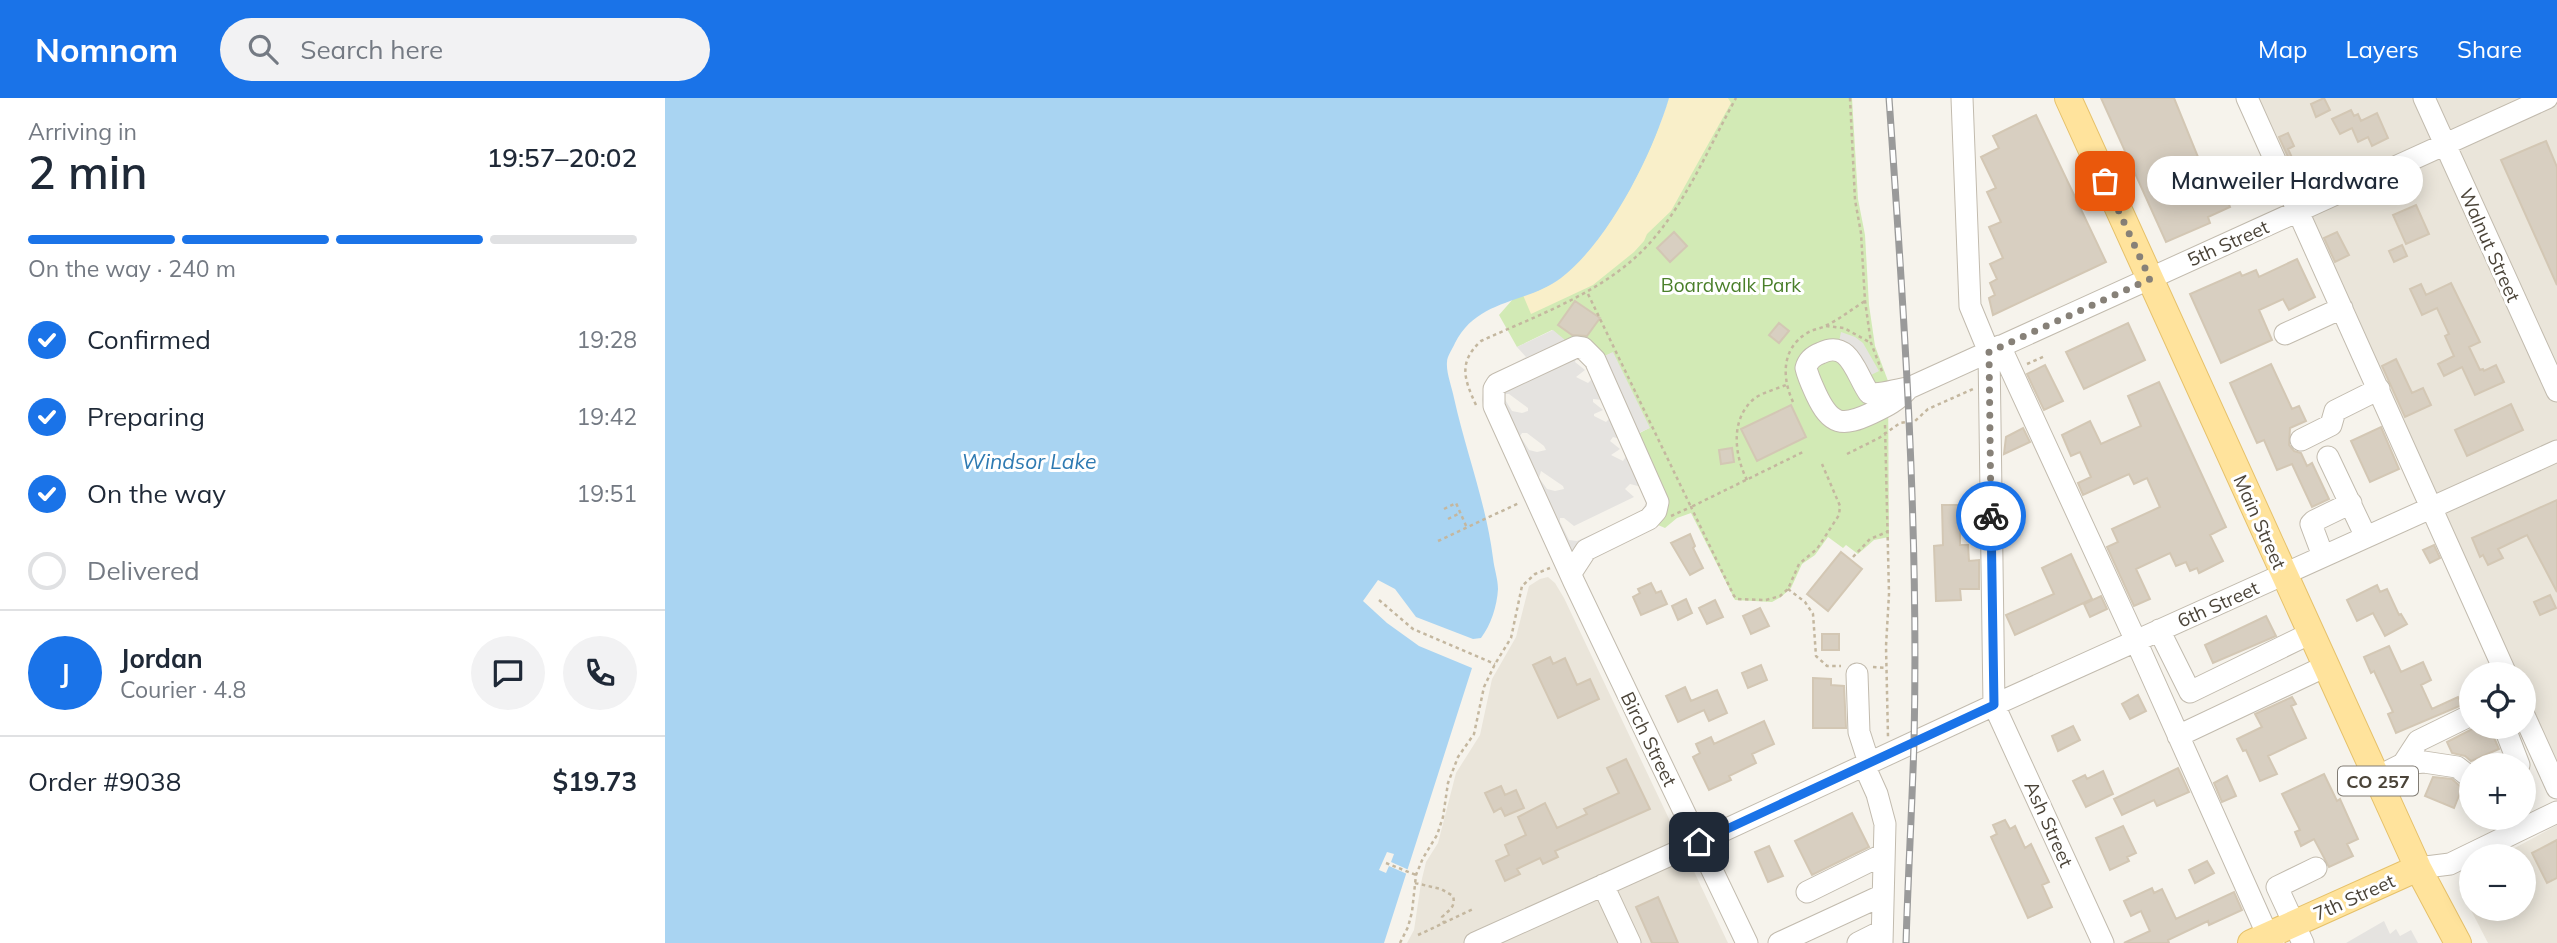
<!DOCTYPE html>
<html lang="en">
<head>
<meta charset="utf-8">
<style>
	body { margin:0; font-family:Mulish,sans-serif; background:#f2f2f3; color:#1f2937; height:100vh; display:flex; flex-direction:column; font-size:26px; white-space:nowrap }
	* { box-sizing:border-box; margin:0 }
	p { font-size:23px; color:#747a83 }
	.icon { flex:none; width:38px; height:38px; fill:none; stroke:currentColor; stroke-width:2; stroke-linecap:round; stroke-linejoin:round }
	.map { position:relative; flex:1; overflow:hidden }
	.panel { display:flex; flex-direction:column; background:#fff; width:665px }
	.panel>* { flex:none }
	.buttons { position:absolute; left:1794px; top:564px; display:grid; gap:14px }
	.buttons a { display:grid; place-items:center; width:77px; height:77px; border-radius:50%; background:#fff; box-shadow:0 4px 18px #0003; font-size:35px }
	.pin { position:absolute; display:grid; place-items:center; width:60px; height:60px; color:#fff; margin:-30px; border-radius:14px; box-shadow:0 4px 10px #0006 }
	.courier { position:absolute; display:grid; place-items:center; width:70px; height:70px; margin:-35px; border:5px solid #1a73e8; border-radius:50%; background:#fff; color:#222; box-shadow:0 2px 9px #0007 }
	.bubble { position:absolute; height:49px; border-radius:24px; background:#fff; box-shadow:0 4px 18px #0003; font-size:23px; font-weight:600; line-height:49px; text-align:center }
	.overview em { font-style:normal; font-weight:600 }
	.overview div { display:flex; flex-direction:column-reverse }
	.overview { display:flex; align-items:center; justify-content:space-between; height:119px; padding:0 28px }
	h1 { font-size:46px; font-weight:600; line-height:52px }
	.bar { display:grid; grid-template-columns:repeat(4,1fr); gap:10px 7px; align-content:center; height:84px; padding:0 28px }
	.bar i { height:9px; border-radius:5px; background:#e0e1e3 }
	.bar .on { background:#1a73e8 }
	.bar p { grid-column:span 4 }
	.line { display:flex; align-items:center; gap:18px; padding:0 28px; border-top:2px solid #e0e1e3 }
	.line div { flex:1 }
	.round { display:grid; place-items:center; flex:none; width:74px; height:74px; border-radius:37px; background:#f2f2f3 }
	ol { padding:0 28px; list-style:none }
	li { display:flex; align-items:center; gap:21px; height:77px }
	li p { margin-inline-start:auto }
	li .icon { padding:7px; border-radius:50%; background:#1a73e8; color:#fff; stroke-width:4 }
	li:last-child { color:#747a83 }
	li i { width:38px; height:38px; border:4px solid #e0e1e3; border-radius:50% }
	header { display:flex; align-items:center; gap:42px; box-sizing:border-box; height:98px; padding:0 35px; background:#1a73e8; color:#fff }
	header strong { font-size:33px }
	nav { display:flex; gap:38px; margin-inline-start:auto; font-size:24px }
	.search { width:490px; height:63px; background:#f2f2f3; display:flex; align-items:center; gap:18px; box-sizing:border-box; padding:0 24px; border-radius:38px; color:#747a83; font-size:26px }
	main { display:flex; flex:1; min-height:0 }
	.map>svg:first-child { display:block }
	.residential { fill:#eae5da }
	.green { fill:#d2eab5 }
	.sand { fill:#f9efc9 }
	.parking { fill:#e5e3e0; fill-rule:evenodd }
	.water { fill:#a9d4f2 }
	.pier { fill:#f6f3ec }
	.building { fill:#d8cfc1; stroke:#d3c7b4; stroke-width:2 }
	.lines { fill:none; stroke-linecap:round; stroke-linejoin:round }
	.minor-casing { stroke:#c2bbae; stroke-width:23 }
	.major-casing { stroke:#e6c16a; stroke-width:28 }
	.path { stroke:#c4b79f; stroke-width:2.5; stroke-dasharray:3.5 3.5; stroke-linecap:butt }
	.minor { stroke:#fff; stroke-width:21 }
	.major { stroke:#ffe39c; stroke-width:26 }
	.rail-casing { stroke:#9a9a9a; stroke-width:7 }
	.rail { stroke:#fff; stroke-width:4.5; stroke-dasharray:13; stroke-linecap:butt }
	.done { stroke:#878178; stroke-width:7; stroke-dasharray:0 12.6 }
	.route { stroke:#1a73e8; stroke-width:9 }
	.labels { text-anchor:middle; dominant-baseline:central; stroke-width:6; stroke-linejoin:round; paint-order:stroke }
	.shield { fill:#fff; stroke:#817c74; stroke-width:2 }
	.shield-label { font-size:18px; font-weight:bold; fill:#4b4439 }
	.street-label { font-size:19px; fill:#4b4439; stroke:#fff }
	.park-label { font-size:19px; fill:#4a7f2a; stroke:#fff }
	.water-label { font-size:21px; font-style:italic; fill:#2e7ab2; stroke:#fff }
</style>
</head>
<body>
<header>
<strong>Nomnom</strong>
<div class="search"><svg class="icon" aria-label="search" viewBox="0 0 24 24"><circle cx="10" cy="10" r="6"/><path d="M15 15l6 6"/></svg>Search here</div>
<nav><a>Map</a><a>Layers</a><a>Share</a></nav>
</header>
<main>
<section class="panel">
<div class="overview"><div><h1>2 min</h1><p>Arriving in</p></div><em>19:57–20:02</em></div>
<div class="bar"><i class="on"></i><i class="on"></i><i class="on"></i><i></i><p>On the way · 240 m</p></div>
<ol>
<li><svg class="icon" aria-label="check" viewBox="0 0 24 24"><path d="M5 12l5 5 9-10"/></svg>Confirmed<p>19:28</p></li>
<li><svg class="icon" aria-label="check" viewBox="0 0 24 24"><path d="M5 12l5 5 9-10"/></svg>Preparing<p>19:42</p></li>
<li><svg class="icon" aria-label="check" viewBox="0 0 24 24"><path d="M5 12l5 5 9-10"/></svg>On the way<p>19:51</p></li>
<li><i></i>Delivered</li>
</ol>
<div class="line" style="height:126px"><b class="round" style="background:#1a73e8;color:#fff">J</b><div><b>Jordan</b><p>Courier · 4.8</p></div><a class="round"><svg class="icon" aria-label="chat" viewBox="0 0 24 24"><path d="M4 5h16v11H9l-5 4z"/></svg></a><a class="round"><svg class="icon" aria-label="phone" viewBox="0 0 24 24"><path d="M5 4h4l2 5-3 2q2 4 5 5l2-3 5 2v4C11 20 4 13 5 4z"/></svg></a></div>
<div class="line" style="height:91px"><div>Order #9038</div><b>$19.73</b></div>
</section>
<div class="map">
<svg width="1892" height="845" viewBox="0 0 1892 845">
	<rect width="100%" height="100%" fill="#f6f3ec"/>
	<path class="residential" d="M1586 0H1892V670L1859 596 1858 576H1849Z
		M883 479 890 485 899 500 1063 845H742L749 832 756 785 761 764 773 745 791 675 815 637 827 581 851 539 864 488 875 481Z
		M1892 727V845H1823L1794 789 1801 778 1806 775V810H1858V758H1835Z"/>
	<path class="green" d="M1004 0H1187L1193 101 1200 137 1204 207 1210 248 1223 283 1224 439 1209 442 1193 456 1181 447 1178 450 1163 439 1150 457 1137 466 1126 490 1116 499 1107 504 1070 502 1026 415 1012 420 1000 430 993 427 998 421 971 337 984 330 947 255 935 260 909 242 900 243 887 232 852 249 834 217 848 201 858 197 996 26Z"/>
	<path class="sand" d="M1004 0H1063L1066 5 1006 113 982 136 979 143 969 154 928 187 866 216 858 197C926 185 986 60 1004 0Z"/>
	<path class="parking" d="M888 232 900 242H909L935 260 948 254 985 330 971 336 1000 414 998 421 990 430 895 476 819 312 817 302 819 289 827 277 861 259 852 249ZM911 261H916L926 273V282L923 285 911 279 920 272 910 264ZM840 296H844L863 310V313L857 315 847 313 839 300ZM928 301 937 302 945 320 941 324 929 318V316L938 312 928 304ZM857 335H862L879 348 881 352 872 354 864 352 855 338ZM948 339 955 341 962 357 958 363 946 357 955 351 945 343ZM876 373 898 388 899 391 890 393 882 391 874 380ZM965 386 977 389 983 402 976 414 912 443 904 442 895 424V420H899L909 428 969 399 960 391Z
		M1176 234 1190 239 1198 245 1214 273 1204 278 1174 244Z
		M1719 823 1725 836 1731 831 1735 838 1746 832 1753 845H1681Z"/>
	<path class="water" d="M0 0H1004C987 57 944 143 896 180 862 206 813 200 790 245 788 250 782 258 782 264 781 275 787 289 789 300 801 354 821 405 828 460 829 470 833 481 833 491 832 508 826 527 816 540L808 541 751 519 730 491 713 482 698 503 722 525 754 548 807 570 719 845H0Z"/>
	<path class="pier" d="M722 754 729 756 726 764 744 772 742 776 724 768 721 775 714 772Z"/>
	<path class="building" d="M1436 0H1509L1537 69 1546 65 1559 94 1571 88 1576 98 1563 104 1565 109 1543 119 1545 125 1501 144Z
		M1659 0 1665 12 1651 19 1646 6Z
		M1686 12 1689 18 1693 16 1696 23 1712 15 1723 40 1707 48 1703 39 1693 44 1687 30 1675 36 1667 21Z
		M1371 17 1441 164 1328 217 1324 200 1330 197 1325 185 1332 181 1325 166 1338 160 1324 129 1336 124 1322 94 1331 90 1316 59 1334 50 1328 38Z
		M1623 35 1629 48 1623 51 1636 79 1633 81 1614 39Z
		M1881 43 1892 69V187L1836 62Z
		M1751 107 1764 136 1741 146 1728 117Z
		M1009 134 1022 148 1005 164 992 150Z
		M1672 134 1684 157 1670 164 1659 140Z
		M1737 147 1742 158 1729 164 1724 153Z
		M1632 161 1650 199 1624 212 1618 201 1594 212 1607 242 1556 265 1525 196 1575 174 1577 178 1591 172 1594 179Z
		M1786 185 1815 244 1804 249 1815 272 1818 271 1819 273 1831 267 1839 284 1810 297 1797 269 1779 278 1773 266 1789 258 1780 238 1784 236 1772 210 1757 217 1745 191 1756 186 1761 197Z
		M910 203 935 220 922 238 907 237 893 227Z
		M1114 225 1124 233 1114 245 1104 237Z
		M1463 225 1480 262 1419 291 1401 254Z
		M1731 261 1747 295 1758 290 1766 307 1740 319 1717 268Z
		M1606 266 1627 311 1634 308 1641 323 1625 330 1624 347 1629 353 1636 355 1642 368 1647 365 1664 401 1647 409 1627 366 1612 372 1599 342 1592 345 1565 285Z
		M1380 267 1398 303 1379 312 1362 276Z
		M1494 284 1561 429 1545 437 1558 463 1534 475 1532 470 1525 473 1521 464 1511 468 1505 455 1471 471 1485 501 1469 508 1442 449 1453 444 1447 431 1495 409 1482 380 1469 386 1464 376 1418 397 1413 385 1426 379 1415 354 1406 358 1397 337 1425 323 1436 346 1476 328 1463 298Z
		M1846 306 1858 332 1802 358 1790 332Z
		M1126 307 1141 339 1092 363 1076 331Z
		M1716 329 1734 371 1705 384 1686 343Z
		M1358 330 1365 344 1339 356 1341 339Z
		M1067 350 1069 364 1056 366 1054 352Z
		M1892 402V494L1862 437 1833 451 1838 460 1823 467 1818 457 1815 459 1807 440Z
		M1277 407H1295V447H1303L1304 463 1314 462V491H1295L1296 502 1271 503 1269 448 1278 447Z
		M1025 436 1030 448 1028 450 1038 470 1025 477 1006 445Z
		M1769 447 1775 460 1765 465 1758 452Z
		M1176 454 1197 471 1163 513 1142 496Z
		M1406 456 1427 501 1350 537 1341 517 1389 496 1377 470Z
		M986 485 991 495 996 493 1002 506 976 517 968 499 975 495 973 491Z
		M1712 487 1715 494 1722 491 1734 517 1736 516 1742 526 1720 538 1708 515 1692 523 1682 502Z
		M1885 497 1891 510 1875 517 1869 504Z
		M1436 498 1442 511 1425 519 1419 506Z
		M1021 501 1027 515 1013 522 1007 508Z
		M1050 502 1058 519 1042 526 1034 510Z
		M1095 510 1104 528 1086 536 1078 518Z
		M1601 518 1611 538 1548 565 1540 547Z
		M1157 536H1174V552H1157Z
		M1724 548 1736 574 1758 564 1766 582 1756 587 1767 611 1793 599 1797 607 1731 635 1723 616 1728 614 1709 573 1706 575 1699 559Z
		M885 559 888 566 900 560 912 587 925 581 934 601 893 620 868 567Z
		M1096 567 1102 582 1083 590 1077 575Z
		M1148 580 1166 581V587L1179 588 1181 630H1148Z
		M1020 589 1026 603 1052 592 1062 615 1044 623 1039 612 1013 624 1001 598Z
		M1473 597 1481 613 1465 621 1457 606Z
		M1627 599 1631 606 1626 608 1641 640 1603 658 1612 676 1595 683 1581 652 1578 653 1572 641 1597 629 1590 616Z
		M1099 623 1109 646 1087 656 1091 665 1064 678 1066 682 1044 692 1028 659 1035 655 1031 646 1046 639 1049 646Z
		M1408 628 1415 642 1393 653 1387 638Z
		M1813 628H1824L1834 651 1806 663 1800 658 1787 655 1782 644Z
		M961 661 985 711 890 753 893 759 878 766 875 760 852 771 855 776 840 783 831 763 844 757 840 747 861 737 853 719 880 705 892 730 922 716 919 711 954 695 942 670Z
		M1513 670 1524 694 1492 708 1489 702 1457 717 1449 701Z
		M1438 673 1448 696 1421 709 1408 683 1420 677 1422 681Z
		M1659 676 1672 703 1675 701 1693 741 1682 746 1688 758 1664 769 1649 741 1636 748 1630 734 1635 732 1617 696Z
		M1562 678 1571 698 1557 704 1549 685Z
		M1768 679 1787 681 1797 690 1789 710 1760 698Z
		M836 688 840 697 851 692 859 710 840 718 836 710 829 714 820 695Z
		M1187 715 1204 749 1147 777 1130 743Z
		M1340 722 1345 731 1350 728 1360 750 1366 746 1384 784 1377 787 1387 809 1363 820 1326 739 1332 736 1328 727Z
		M1458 728 1471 755 1462 759 1464 763 1445 772 1431 740Z
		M1892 742V780L1882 785 1867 755Z
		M1104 748 1118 778 1103 784 1090 754Z
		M1542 763 1549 775 1530 785 1524 772Z
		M1487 790 1489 795 1497 791 1511 821 1569 794 1577 812 1544 827 1543 823 1503 842 1504 845H1459L1485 833 1476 813 1466 818 1459 803Z
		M993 799 1013 845H987L971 809Z"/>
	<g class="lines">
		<g class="minor-casing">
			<path id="minor" d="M1297 0 1305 208 1324 254 1329 607 1438 845
				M1582 0 1841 576
				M1759 0 1892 293
				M1620 236 1677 210
				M1335 248 1471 543 1603 838 1609 845
				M1244 290C1232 303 1222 308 1207 315 1177 329 1166 328 1151 296 1147 287 1143 279 1141 270 1143 262 1148 258 1156 255 1185 241 1191 277 1204 295 1216 298 1231 291 1244 290L1882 0
				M1636 342 1666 327 1670 313 1714 291
				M1663 359 1701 439
				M1658 458 1646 426 1649 423 1686 405
				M906 475 921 452 984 421 991 413 993 404 930 262 918 250 911 249 832 286 829 291V308L909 484 1082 845
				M1494 532 1525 594 1646 535
				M1192 576 1194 634 1204 665
				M1858 615 1892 690
				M1839 628 1854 667
				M1513 638 1661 568
				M1738 666 1753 643 1806 617
				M1199 667 1212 696 1220 726 1217 845
				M1712 679 1738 666 1759 664 1792 669 1806 680
				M1753 770 1785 766 1892 714
				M938 787 965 845
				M1142 794 1219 756
				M810 845 1034 744 1329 607 1892 353
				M1114 845 1218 797
				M1193 845 1217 833
				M1638 845 1612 789 1651 770"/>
		</g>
		<g class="major-casing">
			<path id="major" d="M1403 0 1753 770 1793 845
				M1586 845 1753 770"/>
		</g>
		<path class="path" d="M1185 0 1190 102 1196 135 1200 203 1206 245 1218 276
			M923 196 1026 409 1140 353
			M1161 228 1179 230 1206 245
			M1362 266 1380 258
			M1128 304C1117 280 1116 251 1142 235 1148 231 1156 231 1162 227 1175 221 1187 211 1200 203
			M811 307C799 281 793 264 816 243 877 215 946 192 990 139 1024 98 1045 47 1071 0
			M1220 327 1224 496 1221 548 1223 639
			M1182 356 1214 340 1235 325 1250 323 1263 311 1308 291
			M1082 382C1069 356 1065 320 1090 300 1099 294 1111 291 1121 287
			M779 411 791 405 802 430
			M1006 418 1026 409 1069 498 1072 501 1101 502 1115 498 1123 491 1134 466 1152 451 1174 417 1175 408 1157 366
			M783 421 795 415
			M773 443 854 405
			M1188 459 1205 441 1222 434
			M1123 491 1140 504 1148 516 1151 558 1162 568H1176
			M714 502 748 531 830 566
			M1208 569 1222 570
			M721 765 751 777
			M750 785 776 791 788 798C791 809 784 812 777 819L779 825
			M753 837 808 811
			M735 845 743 829 747 814 751 777 758 760 772 737 778 719 783 685 793 659 809 636 819 589 830 566 846 540 857 488 870 476 885 470"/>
		<use href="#minor" class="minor"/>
		<use href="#major" class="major"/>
		<g class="rail-casing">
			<path id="rail" d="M1224 0C1239 214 1254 429 1249 644 1247 711 1243 778 1241 845"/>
		</g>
		<use href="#rail" class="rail"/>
	</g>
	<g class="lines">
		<path class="done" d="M1326 418 1324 254 1485 181 1440 83"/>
		<path class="route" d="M1034 744 1329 607 1326 418"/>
	</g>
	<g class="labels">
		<rect class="shield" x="1673" y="668.5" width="80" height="29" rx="5"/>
		<g class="shield-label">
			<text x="1713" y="683">CO 257</text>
		</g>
		<g class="street-label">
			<text transform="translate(1563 145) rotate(-24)">5th Street</text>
			<text transform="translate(1825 147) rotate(66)">Walnut Street</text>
			<text transform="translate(1595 424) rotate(66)">Main Street</text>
			<text transform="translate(1553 506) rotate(-24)">6th Street</text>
			<text transform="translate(984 641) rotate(64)">Birch Street</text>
			<text transform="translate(1384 726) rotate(66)">Ash Street</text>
			<text transform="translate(1689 799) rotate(-24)">7th Street</text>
		</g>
		<g class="park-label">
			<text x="1066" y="187">Boardwalk Park</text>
		</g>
		<g class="water-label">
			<text x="364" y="363">Windsor Lake</text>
		</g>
	</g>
</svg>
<div class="buttons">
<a><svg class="icon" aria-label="locate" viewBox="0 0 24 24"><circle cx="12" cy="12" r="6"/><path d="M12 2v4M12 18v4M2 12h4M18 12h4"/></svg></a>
<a>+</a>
<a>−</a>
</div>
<div class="pin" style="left:1440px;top:83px;background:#ea580c"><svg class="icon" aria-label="bag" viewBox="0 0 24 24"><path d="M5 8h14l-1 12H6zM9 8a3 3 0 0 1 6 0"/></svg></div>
<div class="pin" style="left:1034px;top:744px;background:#1f2937"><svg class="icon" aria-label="home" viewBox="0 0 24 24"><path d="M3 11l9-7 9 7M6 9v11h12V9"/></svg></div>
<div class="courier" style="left:1326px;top:418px"><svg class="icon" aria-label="bike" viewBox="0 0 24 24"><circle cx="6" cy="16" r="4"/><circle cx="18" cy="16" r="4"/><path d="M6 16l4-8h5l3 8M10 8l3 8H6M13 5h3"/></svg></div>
<div class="bubble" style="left:1482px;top:58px;width:276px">Manweiler Hardware</div>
</div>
</main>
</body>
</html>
